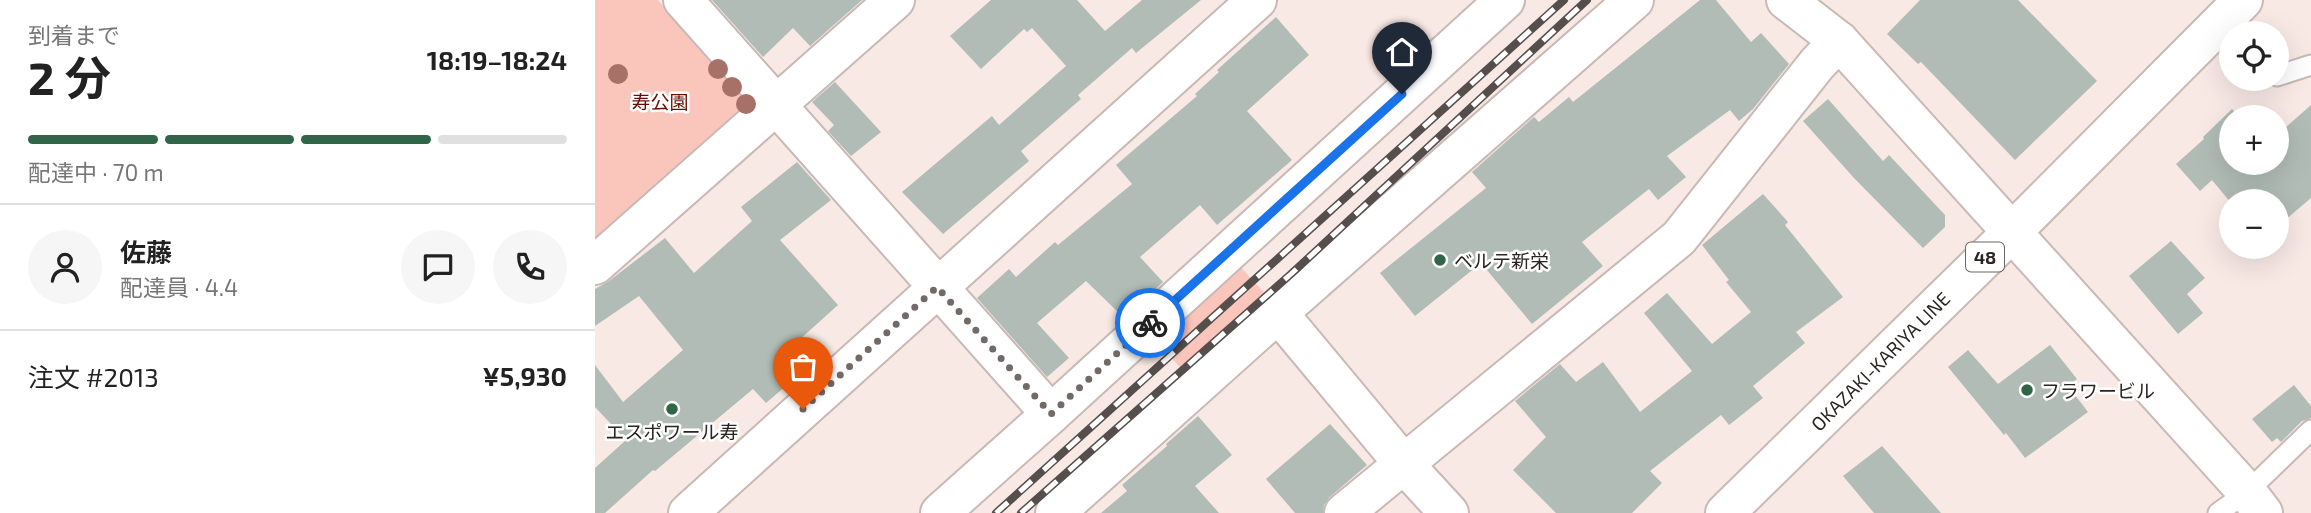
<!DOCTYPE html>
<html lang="ja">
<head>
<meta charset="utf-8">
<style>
	body { margin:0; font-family:"Exo 2","Noto Sans JP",sans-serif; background:#f6f6f6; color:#222; height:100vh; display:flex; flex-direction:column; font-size:26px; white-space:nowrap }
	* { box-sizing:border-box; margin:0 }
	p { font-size:23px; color:#767676 }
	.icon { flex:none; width:38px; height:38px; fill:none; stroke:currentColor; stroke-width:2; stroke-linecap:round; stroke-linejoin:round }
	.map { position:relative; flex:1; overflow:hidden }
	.details { display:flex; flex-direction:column; background:#fff; width:595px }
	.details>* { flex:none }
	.controls { position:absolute; left:1624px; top:21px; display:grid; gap:14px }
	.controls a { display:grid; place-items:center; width:70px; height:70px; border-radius:50%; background:#fff; box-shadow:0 7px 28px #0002; font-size:35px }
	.pin { position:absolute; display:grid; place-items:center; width:60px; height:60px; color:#fff; margin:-72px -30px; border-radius:50% 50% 50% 0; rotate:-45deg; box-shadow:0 0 7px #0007 }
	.pin .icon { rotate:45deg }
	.courier { position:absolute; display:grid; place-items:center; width:70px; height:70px; margin:-35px; border:5px solid #1a73e8; border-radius:50%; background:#fff; color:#222; box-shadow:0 2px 9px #0007 }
	.headline em { font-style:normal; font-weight:700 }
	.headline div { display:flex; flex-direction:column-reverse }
	.headline { display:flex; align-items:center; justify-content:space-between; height:119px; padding:0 28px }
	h1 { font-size:46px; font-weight:700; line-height:52px }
	.bar { display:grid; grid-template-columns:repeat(4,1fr); gap:10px 7px; align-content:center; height:84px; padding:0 28px }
	.bar i { height:9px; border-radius:5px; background:#e0e0e0 }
	.bar .active { background:#30654a }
	.bar p { grid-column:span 4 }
	.line { display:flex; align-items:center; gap:18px; padding:0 28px; border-top:2px solid #e0e0e0 }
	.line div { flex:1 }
	.round { display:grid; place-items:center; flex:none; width:74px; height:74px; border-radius:37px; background:#f6f6f6 }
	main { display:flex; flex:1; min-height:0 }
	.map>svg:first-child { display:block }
	.green { fill:#fac6bc }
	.building { fill:#b0bcb5 }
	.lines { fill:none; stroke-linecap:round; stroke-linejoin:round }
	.lane-casing { stroke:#c8b9b6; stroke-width:23 }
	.street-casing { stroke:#c8b9b6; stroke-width:42 }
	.secondary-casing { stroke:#c8b9b6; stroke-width:42 }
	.primary-casing { stroke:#c8b9b6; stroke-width:42 }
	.lane { stroke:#fff; stroke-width:19 }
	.street { stroke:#fff; stroke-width:38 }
	.secondary { stroke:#fff; stroke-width:38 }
	.primary { stroke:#fff; stroke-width:38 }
	.rail-casing { stroke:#554e4c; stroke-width:8 }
	.rail { stroke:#fff; stroke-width:5; stroke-dasharray:16; stroke-linecap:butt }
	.tree { fill:#a77168 }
	.done { stroke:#726a67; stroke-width:7; stroke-dasharray:0 12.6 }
	.route { stroke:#1a73e8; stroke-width:9 }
	.poi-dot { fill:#30654a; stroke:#fff; stroke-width:2.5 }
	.labels { text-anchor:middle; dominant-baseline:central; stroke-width:5; stroke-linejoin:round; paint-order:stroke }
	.shield { fill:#fff; stroke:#6a6665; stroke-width:2 }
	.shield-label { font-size:18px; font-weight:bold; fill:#2a2523 }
	.park-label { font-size:19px; fill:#640e02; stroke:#fff }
	.poi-label { font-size:19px; fill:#2a2523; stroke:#fff; text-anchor:start }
	.street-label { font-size:19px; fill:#2a2523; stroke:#fff }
</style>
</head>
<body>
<main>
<section class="details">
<div class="headline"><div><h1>2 分</h1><p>到着まで</p></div><em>18:19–18:24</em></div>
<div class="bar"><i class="active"></i><i class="active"></i><i class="active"></i><i></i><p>配達中 · 70 m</p></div>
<div class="line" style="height:126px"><a class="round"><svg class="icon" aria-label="person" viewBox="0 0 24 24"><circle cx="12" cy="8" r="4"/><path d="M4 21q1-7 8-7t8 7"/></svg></a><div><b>佐藤</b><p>配達員 · 4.4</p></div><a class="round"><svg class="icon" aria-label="chat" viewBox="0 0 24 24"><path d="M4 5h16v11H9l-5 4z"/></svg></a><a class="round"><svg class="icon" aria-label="phone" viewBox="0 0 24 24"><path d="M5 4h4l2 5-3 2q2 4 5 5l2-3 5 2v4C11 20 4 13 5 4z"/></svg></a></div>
<div class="line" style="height:91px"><div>注文 #2013</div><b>¥5,930</b></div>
</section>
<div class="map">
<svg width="1716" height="513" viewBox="0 0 1716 513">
	<rect width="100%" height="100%" fill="#f8e9e5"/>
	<path class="green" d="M0 0H63L157 106 0 243Z
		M639 260 677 301 595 378 557 337Z"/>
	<path class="building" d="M117 0H267L215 46 198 28 168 57Z
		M396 0H482L510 31 547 0H606L541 53 537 48 483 95 486 99 426 151 434 161 348 234 307 192 397 116 404 125 471 66 437 28 432 32 429 29 386 69 355 36Z
		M1105 0H1121L1156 42 1166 33 1194 64 1158 109 1144 121 1135 110 1072 156 1091 177 1063 200 1054 189 987 242 1008 266 937 324 886 263 820 316 785 273 891 188 877 172 939 117 944 122 974 97 978 102Z
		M1325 0H1423L1502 81 1420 160 1326 62 1323 64 1292 34Z
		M681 17 714 55 652 111 697 160 622 225 605 205 545 257 568 282 529 318 491 281 442 323 474 358 452 377 382 298 414 269 421 277 460 242 463 245 537 184 521 165 602 96 600 94 624 72 622 70Z
		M240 82 286 132 256 156 233 131 239 125 217 102Z
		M1233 99 1288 161 1294 155 1350 215V227L1328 248 1259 178 1208 121Z
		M1716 105V198L1682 227V201H1636V203L1617 180 1605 191 1581 164 1609 139 1608 137 1637 109 1645 117H1636V163H1682V135Z
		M202 162 236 200 185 240 243 305 203 341 220 361 171 403 158 389 60 471 58 470 10 513H0V468L31 440 0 407V365L28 402 88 350 44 296 0 326V289L14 281 70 238 99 273 157 221 146 207Z
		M1168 194 1193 222 1190 225 1248 297 1201 332 1210 343 1158 386 1168 398 1134 425 1126 415 1055 471 1067 483 1037 513H961L918 470 951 437 920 401 965 364 981 382 1008 362 1045 412 1097 371 1049 313 1072 293 1117 344 1156 312 1131 282 1134 280 1107 245Z
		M1576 241 1610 278 1592 294 1608 313 1583 334 1534 276Z
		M1455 345 1482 379 1473 386 1493 412 1430 458 1411 433 1409 435 1353 367 1373 350 1403 384Z
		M1699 385 1716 406V418L1707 421 1686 442 1682 438 1677 442 1657 419Z
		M603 416 637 455 600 486 624 513H506L532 491 527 485 572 446 571 444Z
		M735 424 772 465 735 497 729 505 728 513H700L671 479Z
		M1287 446 1346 513H1279L1248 476Z"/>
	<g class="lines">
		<g class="lane-casing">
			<path id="lane" d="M1682 76 1716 65
				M1623 513 1652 492 1716 430"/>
		</g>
		<g class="street-casing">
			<path id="street" d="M88 0 456 414 345 513
				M0 265 300 0
				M683 313 808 463 854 513
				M93 513 662 0
				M749 513 1084 238 1222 64 1244 41"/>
		</g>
		<g class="secondary-casing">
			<path id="secondary" d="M1191 0 1244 41 1652 492 1668 513
				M456 414 910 0
				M460 513 683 313 1039 0"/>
		</g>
		<g class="primary-casing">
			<path id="primary" d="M1130 513 1418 231 1648 0"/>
		</g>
		<use href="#lane" class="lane"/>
		<use href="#street" class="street"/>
		<use href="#secondary" class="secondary"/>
		<use href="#primary" class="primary"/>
		<g class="rail-casing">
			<path id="rail" d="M401 513 969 0
				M426 513 696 274 992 0"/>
		</g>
		<use href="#rail" class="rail"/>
	</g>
	<g class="tree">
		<circle cx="123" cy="69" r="10"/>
		<circle cx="23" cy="74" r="10"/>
		<circle cx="137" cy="87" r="10"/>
		<circle cx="151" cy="104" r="10"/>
	</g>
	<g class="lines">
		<path class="done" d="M208 409 342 287 456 414 555 323"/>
		<path class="route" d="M555 323 807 94"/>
	</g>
	<g class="poi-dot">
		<circle cx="845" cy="260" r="7"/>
		<circle cx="1432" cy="390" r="7"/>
		<circle cx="77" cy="409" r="7"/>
	</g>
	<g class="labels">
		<rect class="shield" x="1371" y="242.5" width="38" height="29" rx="5"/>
		<g class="shield-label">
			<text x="1390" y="257">48</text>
		</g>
		<g class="park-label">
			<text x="65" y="101">寿公園</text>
		</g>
		<g class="poi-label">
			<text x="859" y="260">ベルテ新栄</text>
			<text x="1446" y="390">フラワービル</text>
			<text x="77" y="431" text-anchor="middle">エスポワール寿</text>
		</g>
		<g class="street-label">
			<text transform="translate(1285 361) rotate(-45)">OKAZAKI-KARIYA LINE</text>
		</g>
	</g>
</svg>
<div class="controls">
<a><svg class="icon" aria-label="locate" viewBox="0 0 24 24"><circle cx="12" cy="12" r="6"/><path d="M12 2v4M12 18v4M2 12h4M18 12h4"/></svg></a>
<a>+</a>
<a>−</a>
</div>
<div class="pin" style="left:208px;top:409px;background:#ea580c"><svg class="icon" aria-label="bag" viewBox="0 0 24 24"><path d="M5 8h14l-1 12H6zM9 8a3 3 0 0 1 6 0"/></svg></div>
<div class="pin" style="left:807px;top:94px;background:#1f2937"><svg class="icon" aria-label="home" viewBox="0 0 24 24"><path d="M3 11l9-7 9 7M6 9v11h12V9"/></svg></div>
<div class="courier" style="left:555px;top:323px"><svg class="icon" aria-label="bike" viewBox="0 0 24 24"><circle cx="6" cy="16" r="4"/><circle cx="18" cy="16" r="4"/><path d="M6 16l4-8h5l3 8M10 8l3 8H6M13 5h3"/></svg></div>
</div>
</main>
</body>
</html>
